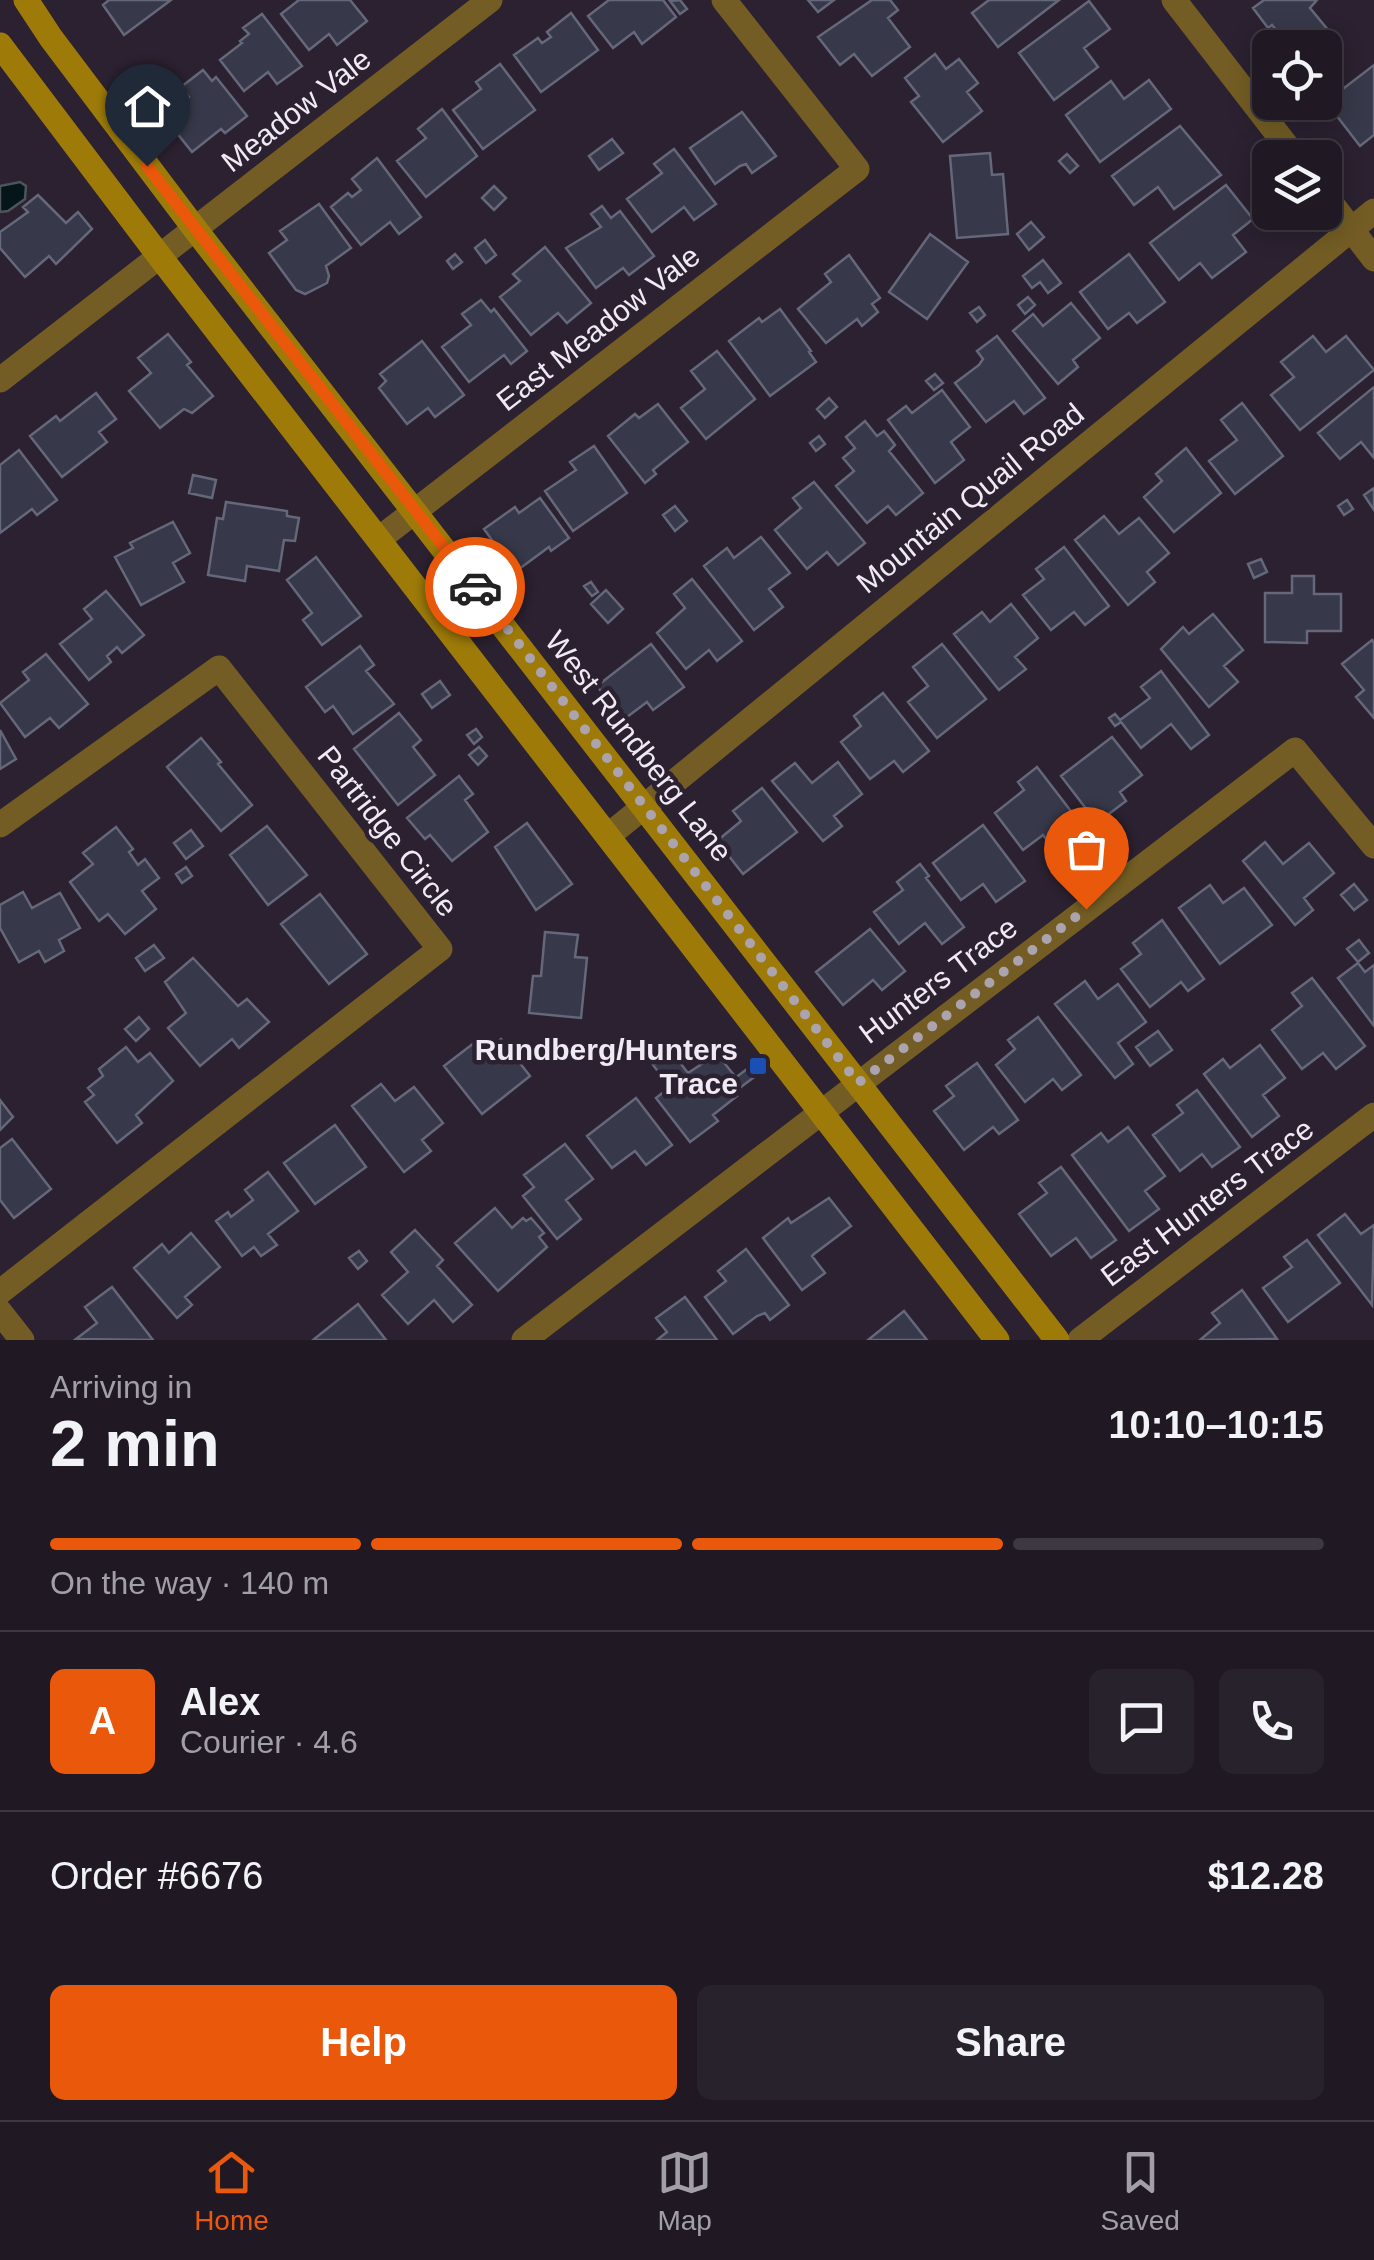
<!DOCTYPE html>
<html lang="en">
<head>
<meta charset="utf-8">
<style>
	body { margin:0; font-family:Arial,sans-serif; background:#28222c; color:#f1f3f6; height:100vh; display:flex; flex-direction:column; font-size:38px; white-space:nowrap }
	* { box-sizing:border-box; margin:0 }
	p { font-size:32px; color:#a2a0a6 }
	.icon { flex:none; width:55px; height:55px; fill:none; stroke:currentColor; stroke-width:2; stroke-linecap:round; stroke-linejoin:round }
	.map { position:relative; height:1340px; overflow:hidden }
	.drawer { display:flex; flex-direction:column; background:#201924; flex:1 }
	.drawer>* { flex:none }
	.buttons { position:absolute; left:1252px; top:30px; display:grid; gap:20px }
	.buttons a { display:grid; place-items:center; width:90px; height:90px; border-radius:15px; background:#201924; box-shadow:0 5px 25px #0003,0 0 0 2px #3d3841; font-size:50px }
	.pin { position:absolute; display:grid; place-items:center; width:85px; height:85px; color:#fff; margin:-102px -42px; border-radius:50% 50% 50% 0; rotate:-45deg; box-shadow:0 0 10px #0007 }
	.pin .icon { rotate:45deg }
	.courier { position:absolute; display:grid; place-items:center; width:100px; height:100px; margin:-50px; border:8px solid #ea580c; border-radius:50%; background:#fff; color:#222; box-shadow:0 2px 12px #0007 }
	.overview em { font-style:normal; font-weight:800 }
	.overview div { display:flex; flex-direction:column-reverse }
	.overview { display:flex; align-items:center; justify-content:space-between; height:170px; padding:0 50px }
	h1 { font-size:65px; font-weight:800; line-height:75px }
	.bar { display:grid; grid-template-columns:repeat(4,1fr); gap:15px 10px; align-content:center; height:120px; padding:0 50px }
	.bar i { height:12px; border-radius:8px; background:#3d3841 }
	.bar .on { background:#ea580c }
	.bar p { grid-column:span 4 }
	.line { display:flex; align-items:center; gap:25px; padding:0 50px; border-top:2px solid #3d3841 }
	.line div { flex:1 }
	.round { display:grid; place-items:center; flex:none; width:105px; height:105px; border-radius:15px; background:#28222c }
	.primary-button { display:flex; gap:20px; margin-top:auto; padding:20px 50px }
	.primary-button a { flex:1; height:115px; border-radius:15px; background:#ea580c; color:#fff; font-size:40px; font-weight:800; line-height:115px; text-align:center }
	.primary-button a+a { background:#28222c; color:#f1f3f6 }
	.tab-bar { display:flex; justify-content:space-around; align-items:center; height:140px; border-top:2px solid #3d3841; background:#201924; font-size:28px; color:#a2a0a6 }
	.tab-bar a { display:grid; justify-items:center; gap:5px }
	.tab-bar .on { color:#ea580c }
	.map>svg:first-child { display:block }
	.water { fill:#06151a; stroke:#4c555b; stroke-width:2.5 }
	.building { fill:#37394a; stroke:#65677a; stroke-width:2.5 }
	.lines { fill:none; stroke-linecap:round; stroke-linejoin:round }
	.minor { stroke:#735d24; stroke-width:25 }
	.tertiary { stroke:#735d24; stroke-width:25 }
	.secondary { stroke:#9e7b09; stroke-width:25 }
	.done { stroke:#aba4af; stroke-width:10; stroke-dasharray:0 18 }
	.route { stroke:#ea580c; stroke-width:12 }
	.transit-dot { fill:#1a4fb4; stroke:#2b2130; stroke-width:4 }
	.labels { text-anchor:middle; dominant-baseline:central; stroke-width:9; stroke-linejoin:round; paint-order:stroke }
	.street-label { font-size:30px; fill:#f0eaf4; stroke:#2b2130 }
	.poi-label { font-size:30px; font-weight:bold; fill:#f0eaf4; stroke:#2b2130; text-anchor:end }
</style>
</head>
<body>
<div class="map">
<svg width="1374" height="1340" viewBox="0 0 1374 1340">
	<rect width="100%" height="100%" fill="#2b2130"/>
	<path class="water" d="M20 182 26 186 25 199 8 211 0 212V186Z"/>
	<path class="building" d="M109 0H171L124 35 103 5Z
		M299 0H350L367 21 337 45 329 34 309 50 281 14Z
		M609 0H663L676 17 642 44 634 32 613 48 588 16Z
		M680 0 687 9 680 14 670 1Z
		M808 0H834L818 12Z
		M872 0H890L898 10 888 18 910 47 872 76 854 54 840 65 818 37Z
		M989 0H1059L998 47 972 13Z
		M1264 0H1317L1310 8 1333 36 1320 48H1291L1272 25 1268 28 1253 8Z
		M1089 1 1110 29 1084 48 1098 67 1054 100 1019 53Z
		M571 13 598 50 541 92 514 55 538 38 542 43 551 37 547 32Z
		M262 14 302 66 277 84 268 72 244 91 220 60 242 43 240 41 249 34 243 28Z
		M935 54 946 69 959 59 978 83 967 92 982 111 943 142 911 102 919 96 905 78Z
		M500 64 535 110 483 149 453 110 481 89 476 82Z
		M1374 65V135L1360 146 1326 102Z
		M152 66 161 76 145 89 137 78Z
		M203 70 212 81 216 77 247 116 225 133 221 129 192 152 164 117 189 97 181 87Z
		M1149 80 1171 109 1100 162 1066 115 1111 81 1124 99Z
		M442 109 477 156 426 197 397 161 426 138 418 129Z
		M742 112 776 156 752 173 746 164 740 166 715 184 690 148Z
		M1180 126 1221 175 1174 209 1158 187 1134 205 1112 176Z
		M612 139 623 153 599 170 589 156Z
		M674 149 716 204 694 220 684 207 652 232 627 199 662 173 654 164Z
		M990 153 992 175 1003 174 1008 234 957 238 950 156Z
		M1067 154 1078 166 1070 173 1059 161Z
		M377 158 421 217 399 234 390 222 361 245 331 207 348 193 352 197 361 190 352 179Z
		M1226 185 1253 219 1233 235 1246 252 1212 278 1200 263 1179 280 1150 243Z
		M494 186 506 198 494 210 482 198Z
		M38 195 66 223 78 212 92 229 56 264 49 256 25 277 0 248V232L28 212 23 207Z
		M319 204 351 248 326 266 329 276 327 283 305 294 296 290 269 253 287 240 280 231Z
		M602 206 611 218 620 211 654 256 629 275 623 268 596 288 566 248 601 227 591 214Z
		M1031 222 1044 237 1029 250 1017 234Z
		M930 234 968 262 927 319 889 292Z
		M485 240 496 255 486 263 475 248Z
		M545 247 591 303 567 323 558 313 531 335 500 297 520 281 513 274Z
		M455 254 462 262 453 269 447 261Z
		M1129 254 1165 302 1137 323 1129 313 1108 329 1080 292Z
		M849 255 880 298 872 304 878 312 862 326 857 319 826 343 798 309 831 282 825 274Z
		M1043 260 1061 283 1048 293 1040 282 1032 288 1023 276Z
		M1028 297 1035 305 1025 314 1018 305Z
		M481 300 491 312 494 309 527 351 511 364 504 355 469 382 442 347 471 325 462 314Z
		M1071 303 1100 338 1073 360 1078 367 1058 384 1013 331 1033 314 1043 326Z
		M979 307 985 315 977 322 970 313Z
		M780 309 811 351 809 352 816 362 770 396 729 341 759 318 762 322Z
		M168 334 191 362 187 365 213 396 192 413 184 409 160 428 129 391 151 373 138 358Z
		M997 336 1045 398 1024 414 1014 401 986 422 955 383 979 365 983 359 977 351Z
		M1313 336 1326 352 1346 336 1374 370 1300 430 1271 395 1294 377 1281 362Z
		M422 341 464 395 435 417 428 408 407 424 379 388 386 381 380 374Z
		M717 351 755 399 706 439 681 408 705 389 691 371Z
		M935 374 943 383 934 390 926 381Z
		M1374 387V458L1361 442 1340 459 1318 433Z
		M942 390 970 427 951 442 964 460 935 483 888 420 906 406 912 413Z
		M96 393 116 419 99 432 107 442 62 477 30 436 56 416 60 421Z
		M829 398 837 407 825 418 817 409Z
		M1242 403 1283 456 1235 494 1209 461 1237 440 1221 420Z
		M658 404 688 442 653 470 656 474 645 483 608 436 635 414 639 418Z
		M865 421 877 436 884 431 895 445 889 451 923 493 896 515 888 506 867 523 836 486 854 471 843 458 855 448 846 437Z
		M819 436 825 444 816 451 810 443Z
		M594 446 627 493 573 531 545 491 576 470 570 462Z
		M1186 448 1221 493 1174 532 1144 497 1162 481 1156 474Z
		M19 450 57 500 37 515 32 509 0 533V465Z
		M193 475 216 480 212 498 189 493Z
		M814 482 865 543 838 565 827 552 807 569 775 530 801 508 793 498Z
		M1374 488V510L1364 495Z
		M540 498 569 538 551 551 549 547 515 572 484 529 515 507 519 513Z
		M1347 500 1353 509 1344 515 1338 506Z
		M226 502 287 511V516L299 518 295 541 284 540 279 571 247 566 245 581 208 575 217 518 223 519Z
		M675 506 687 521 675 531 663 515Z
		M1104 516 1119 534 1139 518 1169 553 1147 572 1155 582 1128 605 1075 540Z
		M173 522 190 553 173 563 184 582 141 605 115 557 133 548 130 543Z
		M761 537 790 573 769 589 783 607 754 630 704 566 727 548 734 558Z
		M1064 547 1109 606 1085 625 1074 612 1051 630 1023 595 1044 579 1036 569Z
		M316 557 361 616 322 645 303 620 312 613 287 580Z
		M1261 559 1267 572 1254 578 1248 564Z
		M1292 576H1314V594H1341V631H1307V643L1265 642V593H1292Z
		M692 579 742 641 717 661 709 650 686 669 657 633 685 608 674 594Z
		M591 582 598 592 592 596 584 586Z
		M606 590 623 609 608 623 591 604Z
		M106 591 144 635 122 653 117 647 107 656 111 662 89 680 60 644 92 619 84 609Z
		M1011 604 1038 638 1015 657 1026 669 999 690 954 634 982 612 990 622Z
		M1213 614 1243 650 1224 666 1238 682 1209 707 1161 649 1183 627 1189 634Z
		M1372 640 1374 643V718L1356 697 1364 690 1342 664Z
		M651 644 684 687 653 710 647 702 623 720 597 686Z
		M942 644 986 699 937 738 908 702 928 686 913 667Z
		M360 646 374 665 366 671 394 704 353 734 333 706 325 712 306 687Z
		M46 654 88 704 59 728 50 718 25 737 0 703 29 680 23 672Z
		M1161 671 1209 735 1191 749 1171 724 1141 748 1121 722 1115 726 1109 718 1115 714 1120 720 1150 698 1141 687Z
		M440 681 450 695 432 708 422 694Z
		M883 693 929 751 903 772 894 761 870 779 841 742 861 726 854 716Z
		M399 713 421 740 413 747 435 775 398 805 354 749Z
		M476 729 482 737 474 744 467 735Z
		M0 730 16 759 0 769Z
		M1112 737 1142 775 1120 792 1126 801 1097 823 1061 776Z
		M201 738 221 762 218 764 252 805 221 831 167 767Z
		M479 747 487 756 478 765 469 755Z
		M838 762 862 794 834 816 842 826 823 841 772 781 795 763 812 783Z
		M1037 767 1087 832 1058 854 1043 835 1023 850 995 813 1024 790 1018 782Z
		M459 776 473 794 465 800 488 832 452 861 430 835 425 839 407 818Z
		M762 788 797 832 743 874 717 841 741 821 733 811Z
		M527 823 572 884 536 910 495 847Z
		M983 825 1025 881 996 902 983 884 961 900 933 863Z
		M267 826 307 875 268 905 230 855Z
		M116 827 133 849 129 852 138 865 145 859 159 878 142 891 156 909 125 934 108 914 99 921 70 882 93 864 83 853Z
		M191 830 203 846 186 859 174 843Z
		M1265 842 1283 864 1309 843 1334 873 1304 898 1313 910 1295 925 1243 861Z
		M920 864 929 876 926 878 964 927 942 944 925 923 899 944 874 912 903 890 897 882Z
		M186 867 192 876 182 883 176 874Z
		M1354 884 1367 900 1354 910 1341 895Z
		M1210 885 1223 903 1244 888 1272 925 1220 964 1179 908Z
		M23 892 32 908 60 893 80 928 59 940 64 951 45 962 39 951 19 962 0 928V905Z
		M320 894 367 954 329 984 281 924Z
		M1162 920 1204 979 1188 991 1181 982 1150 1007 1121 969 1141 954 1133 943Z
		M870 929 905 971 882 990 873 980 843 1005 816 972Z
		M545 932 578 935 575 957 587 958 581 1018 529 1013 533 976H541Z
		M1359 940 1369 953 1358 962 1347 949Z
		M154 945 164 958 145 971 136 958Z
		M193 958 238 1006 247 999 269 1022 239 1048 232 1039 200 1066 168 1028 186 1013 165 982Z
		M1358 963 1365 972 1374 965V1026L1338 978Z
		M1312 978 1365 1046 1336 1069 1323 1053 1302 1069 1272 1030 1302 1006 1292 993Z
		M1085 981 1098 999 1118 984 1146 1022 1118 1043 1133 1064 1115 1078 1055 1004Z
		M139 1017 149 1029 136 1041 125 1029Z
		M1038 1017 1081 1075 1062 1090 1053 1079 1025 1102 996 1065 1015 1049 1008 1040Z
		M1158 1031 1172 1050 1150 1066 1136 1047Z
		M501 1039 530 1076 482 1114 444 1066 474 1043 483 1054Z
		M1260 1045 1285 1078 1263 1095 1279 1116 1252 1137 1204 1074 1223 1059 1230 1068Z
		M126 1047 138 1062 150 1053 173 1081 136 1115 142 1123 117 1143 85 1102 94 1095 88 1088 103 1076 99 1069Z
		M671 1051 688 1073 717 1054 734 1075 726 1082 737 1096 713 1115 718 1121 690 1142 656 1098 670 1087 653 1065Z
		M977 1063 1018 1120 999 1134 993 1127 964 1150 934 1111 954 1096 946 1086Z
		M747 1069 753 1078 741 1087 735 1078Z
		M381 1084 395 1101 414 1087 443 1123 422 1140 431 1151 404 1172 352 1106Z
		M1197 1090 1240 1147 1212 1167 1202 1154 1180 1171 1153 1135 1183 1113 1177 1105Z
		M636 1098 672 1145 646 1165 635 1151 612 1168 587 1136Z
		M0 1100 13 1117 0 1130Z
		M335 1125 366 1167 315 1204 284 1163Z
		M1128 1127 1165 1176 1145 1191 1159 1209 1129 1231 1072 1155 1101 1133 1108 1142Z
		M12 1139 51 1189 14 1218 0 1200V1148Z
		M565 1144 593 1179 566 1200 581 1219 557 1239 523 1196 534 1187 524 1175Z
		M1061 1167 1116 1240 1091 1258 1076 1238 1051 1256 1019 1214 1047 1193 1039 1183Z
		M268 1172 298 1211 268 1234 277 1245 261 1256 254 1247 242 1256 216 1221 228 1212 231 1217 253 1200 245 1190Z
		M829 1198 851 1226 814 1254 812 1256 825 1273 802 1290 763 1238 788 1218 791 1223Z
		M495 1208 512 1228 523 1218 526 1221 531 1218 544 1233 539 1237 547 1247 498 1291 455 1243Z
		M1345 1214 1361 1234 1374 1225 1372 1305 1318 1235Z
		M415 1230 443 1260 437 1266 472 1305 453 1322 434 1300 408 1324 382 1295 408 1272 391 1252Z
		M191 1233 220 1267 185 1297 192 1305 177 1318 134 1268 162 1244 169 1253Z
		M1307 1240 1340 1283 1288 1322 1263 1288 1292 1267 1284 1257Z
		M746 1249 789 1305 770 1320 765 1313 757 1316 733 1334 705 1297 726 1281 718 1271Z
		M359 1251 367 1261 358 1269 349 1258Z
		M112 1287 153 1340 76 1339 97 1323 85 1307Z
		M1242 1290 1277 1339 1200 1340 1220 1323 1212 1313Z
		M685 1297 717 1340H657L667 1332 656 1318Z
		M358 1304 386 1340H313Z
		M904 1311 927 1340H868Z"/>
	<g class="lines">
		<path class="minor" d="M0 380 490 0
			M379 539 857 169 724 0
			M0 825 219 668 440 949 0 1292
			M608 836 1374 211
			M0 1312 22 1340
			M524 1340 1295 750 1374 846
			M1080 1340 1374 1115"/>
		<path class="tertiary" d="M1174 0 1296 158
			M1325 195 1374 259"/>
		<path class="secondary" d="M26 0 51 38 195 229 1057 1340
			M0 45 160 257 997 1340"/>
	</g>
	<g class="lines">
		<path class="done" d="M475 587 858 1083 1086 909"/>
		<path class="route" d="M147 166 475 587"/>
	</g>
	<rect class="transit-dot" x="748" y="1056" width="20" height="20" rx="5"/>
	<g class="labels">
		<g class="street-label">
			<text transform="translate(296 110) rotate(-38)">Meadow Vale</text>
			<text transform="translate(598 328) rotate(-38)">East Meadow Vale</text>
			<text transform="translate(970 498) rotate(-39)">Mountain Quail Road</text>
			<text transform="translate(639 746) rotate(52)">West Rundberg Lane</text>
			<text transform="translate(388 831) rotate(52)">Partridge Circle</text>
			<text transform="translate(938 980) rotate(-37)">Hunters Trace</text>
			<text transform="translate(1207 1202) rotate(-37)">East Hunters Trace</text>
		</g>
		<g class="poi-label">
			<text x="738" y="1049">Rundberg/Hunters<tspan x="738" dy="34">Trace</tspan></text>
		</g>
	</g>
</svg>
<div class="buttons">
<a><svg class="icon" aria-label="locate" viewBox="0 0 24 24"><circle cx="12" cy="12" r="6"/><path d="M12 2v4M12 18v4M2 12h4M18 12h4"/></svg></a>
<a><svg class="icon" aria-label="layers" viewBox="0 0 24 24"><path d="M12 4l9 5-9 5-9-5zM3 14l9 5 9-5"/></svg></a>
</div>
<div class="pin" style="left:1086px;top:909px;background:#ea580c"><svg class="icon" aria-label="bag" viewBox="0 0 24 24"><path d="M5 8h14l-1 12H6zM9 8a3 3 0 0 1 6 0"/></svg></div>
<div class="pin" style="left:147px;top:166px;background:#1f2937"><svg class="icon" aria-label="home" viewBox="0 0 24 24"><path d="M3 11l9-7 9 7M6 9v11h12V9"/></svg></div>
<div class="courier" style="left:475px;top:587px"><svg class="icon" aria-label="car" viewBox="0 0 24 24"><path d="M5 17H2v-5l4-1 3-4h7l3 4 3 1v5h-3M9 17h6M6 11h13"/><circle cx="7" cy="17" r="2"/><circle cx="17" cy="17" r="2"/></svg></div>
</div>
<section class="drawer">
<div class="overview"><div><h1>2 min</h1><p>Arriving in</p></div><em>10:10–10:15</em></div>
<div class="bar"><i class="on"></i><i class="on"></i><i class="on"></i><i></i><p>On the way · 140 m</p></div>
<div class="line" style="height:180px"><b class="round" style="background:#ea580c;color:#fff">A</b><div><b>Alex</b><p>Courier · 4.6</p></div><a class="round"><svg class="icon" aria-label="chat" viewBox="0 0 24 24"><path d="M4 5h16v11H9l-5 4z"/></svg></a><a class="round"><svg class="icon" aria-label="phone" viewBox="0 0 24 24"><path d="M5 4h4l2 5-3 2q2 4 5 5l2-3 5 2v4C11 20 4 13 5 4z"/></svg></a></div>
<div class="line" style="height:130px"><div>Order #6676</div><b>$12.28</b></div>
<div class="primary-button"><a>Help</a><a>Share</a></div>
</section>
<nav class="tab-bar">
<a class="on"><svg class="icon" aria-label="home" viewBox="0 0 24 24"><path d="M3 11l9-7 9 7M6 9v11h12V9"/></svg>Home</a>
<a><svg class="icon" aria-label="map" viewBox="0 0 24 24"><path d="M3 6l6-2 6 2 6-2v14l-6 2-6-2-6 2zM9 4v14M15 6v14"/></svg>Map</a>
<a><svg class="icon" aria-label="saved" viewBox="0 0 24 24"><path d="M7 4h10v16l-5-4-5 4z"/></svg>Saved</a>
</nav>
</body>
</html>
